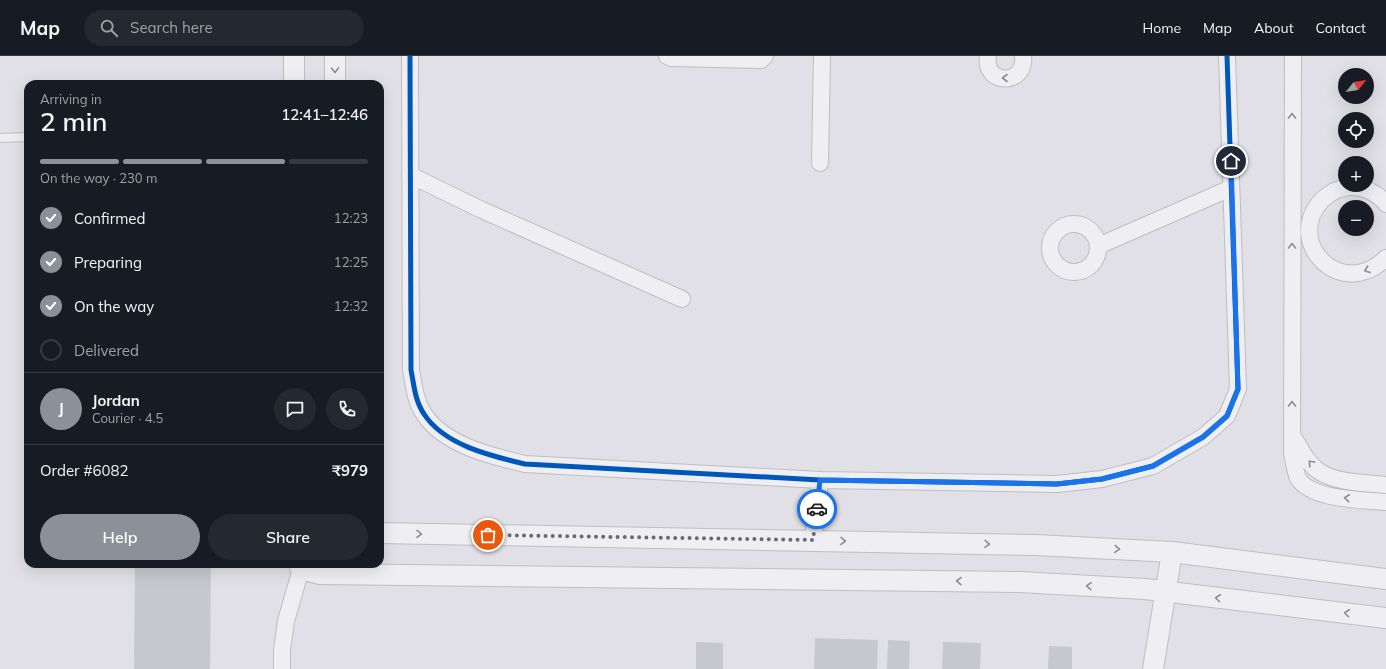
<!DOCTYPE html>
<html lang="en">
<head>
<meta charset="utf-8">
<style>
	body { margin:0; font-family:Mulish,sans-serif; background:#242831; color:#f1f3f6; height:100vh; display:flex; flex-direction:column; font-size:15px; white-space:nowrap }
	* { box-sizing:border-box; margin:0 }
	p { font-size:13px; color:#9ea1a6 }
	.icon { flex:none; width:22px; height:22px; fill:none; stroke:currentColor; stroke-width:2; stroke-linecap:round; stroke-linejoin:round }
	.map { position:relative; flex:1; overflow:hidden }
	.side { position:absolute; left:24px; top:24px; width:360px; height:488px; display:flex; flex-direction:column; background:#171b24; border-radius:12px; box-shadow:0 4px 16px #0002 }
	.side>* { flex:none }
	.needle { width:26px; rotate:60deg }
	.buttons { position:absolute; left:1338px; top:12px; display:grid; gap:8px }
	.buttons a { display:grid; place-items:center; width:36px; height:36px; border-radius:50%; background:#171b24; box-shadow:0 4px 16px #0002; font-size:20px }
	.pin { position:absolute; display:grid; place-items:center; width:34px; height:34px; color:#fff; margin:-17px; border:2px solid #fff; border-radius:50%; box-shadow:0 1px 4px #0007 }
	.courier { position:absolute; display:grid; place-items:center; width:40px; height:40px; margin:-20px; border:3px solid #1a73e8; border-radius:50%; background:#fff; color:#222; box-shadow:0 1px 5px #0007 }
	.head em { font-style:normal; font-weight:600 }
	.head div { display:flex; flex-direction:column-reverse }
	.head { display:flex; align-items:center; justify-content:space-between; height:68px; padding:0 16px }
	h1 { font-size:26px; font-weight:600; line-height:30px }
	.bar { display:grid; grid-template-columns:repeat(4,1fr); gap:6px 4px; align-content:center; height:48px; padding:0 16px }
	.bar i { height:5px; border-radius:3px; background:#363941 }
	.bar .selected { background:#8c9099 }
	.bar p { grid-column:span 4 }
	.line { display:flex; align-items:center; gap:10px; padding:0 16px; border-top:1px solid #363941 }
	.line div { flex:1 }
	.round { display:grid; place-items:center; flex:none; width:42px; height:42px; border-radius:21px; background:#242831 }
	ol { padding:0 16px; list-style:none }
	li { display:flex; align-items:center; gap:12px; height:44px }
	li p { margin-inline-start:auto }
	li .icon { padding:4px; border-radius:50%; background:#8c9099; color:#fff; stroke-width:4 }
	li:last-child { color:#9ea1a6 }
	li i { width:22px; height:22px; border:2px solid #363941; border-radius:50% }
	.button { display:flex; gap:8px; margin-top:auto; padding:8px 16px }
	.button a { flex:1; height:46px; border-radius:24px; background:#8c9099; color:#fff; font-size:16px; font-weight:600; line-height:46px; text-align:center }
	.button a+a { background:#242831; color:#f1f3f6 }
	header { display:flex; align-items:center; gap:24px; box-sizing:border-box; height:56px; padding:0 20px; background:#171b24; border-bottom:1px solid #363941 }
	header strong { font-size:19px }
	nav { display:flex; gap:22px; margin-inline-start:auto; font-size:14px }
	.search { width:280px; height:36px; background:#242831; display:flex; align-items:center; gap:10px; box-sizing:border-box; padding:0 14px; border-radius:22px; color:#9ea1a6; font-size:15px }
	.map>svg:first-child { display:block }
	.building { fill:#c7c7ce }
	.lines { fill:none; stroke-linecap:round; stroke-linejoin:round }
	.service-casing { stroke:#bdbdc3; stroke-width:10 }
	.minor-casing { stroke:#bdbdc3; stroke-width:18 }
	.tertiary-casing { stroke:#bdbdc3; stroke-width:22 }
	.service { stroke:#efeff2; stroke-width:8 }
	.minor { stroke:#efeff2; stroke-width:16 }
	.tertiary { stroke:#efeff2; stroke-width:20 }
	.cycleway-casing { stroke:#ededf5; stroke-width:8 }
	.cycleway { stroke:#0057b8; stroke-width:5 }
	.oneway { stroke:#8b8b98 }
	.done { stroke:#686879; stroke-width:4; stroke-dasharray:0 7.2 }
	.route { stroke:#1a73e8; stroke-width:5 }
</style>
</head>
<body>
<header>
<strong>Map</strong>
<div class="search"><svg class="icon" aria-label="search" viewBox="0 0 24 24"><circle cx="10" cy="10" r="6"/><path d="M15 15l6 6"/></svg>Search here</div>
<nav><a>Home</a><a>Map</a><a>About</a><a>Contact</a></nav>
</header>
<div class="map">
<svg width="1386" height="613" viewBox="0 0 1386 613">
	<rect width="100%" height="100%" fill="#e0e0e6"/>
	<path class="building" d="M135 508H211L210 613H134Z
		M815 582 878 584 877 613H814Z
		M888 584 910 585 909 613H887Z
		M696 586 723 587V613H696Z
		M943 586 981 587 980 613H942Z
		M1049 590 1072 591V613H1048Z"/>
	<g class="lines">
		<g class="service-casing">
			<path id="service" d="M0 82 28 81"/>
		</g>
		<g class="minor-casing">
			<path id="minor" d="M410 0 411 314C414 329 415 345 424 358 444 389 491 400 525 408L820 424 1057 428 1102 423 1153 410 1203 381 1227 360 1238 333 1227 0
				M667 0 672 2 761 4 765 0
				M988 0C983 30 1027 30 1023 0
				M1293 0 1292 398C1294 405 1295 415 1298 422 1310 444 1364 444 1386 446
				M820 107 822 0
				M410 119 482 154 682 243
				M1386 148C1378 137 1363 130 1349 131 1339 132 1329 137 1322 144 1283 186 1341 246 1386 202
				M1050 192a24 24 0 1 1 48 0a24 24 0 1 1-48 0Z
				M1098 190 1231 132
				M1292 379C1300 391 1307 408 1320 416 1338 427 1365 427 1386 429
				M813 484 820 424
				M282 613V594L286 565 301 513"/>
		</g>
		<g class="tertiary-casing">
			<path id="tertiary" d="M335 0V28
				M294 28V0
				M380 477 1036 489 1172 496 1386 523
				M299 508 301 513 320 518 1020 526 1145 533 1386 562
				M1153 613 1172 496"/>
		</g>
		<use href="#service" class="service"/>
		<use href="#minor" class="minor"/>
		<use href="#tertiary" class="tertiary"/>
		<g class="cycleway-casing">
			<path id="cycleway" d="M410 0 411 314C414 329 415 345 424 358 444 389 491 400 525 408L820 424 1057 428 1102 423 1153 410 1203 381 1227 360 1238 333 1227 0"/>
		</g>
		<use href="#cycleway" class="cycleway"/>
	</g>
	<defs><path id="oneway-chevron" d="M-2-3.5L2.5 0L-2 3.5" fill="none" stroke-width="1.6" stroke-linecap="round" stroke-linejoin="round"/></defs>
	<g class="oneway">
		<use href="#oneway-chevron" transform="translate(335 14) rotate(89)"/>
		<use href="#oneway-chevron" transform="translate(1005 22) rotate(-180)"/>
		<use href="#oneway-chevron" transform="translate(1292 60) rotate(-90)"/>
		<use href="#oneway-chevron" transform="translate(1292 190) rotate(-90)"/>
		<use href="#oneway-chevron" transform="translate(1367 214) rotate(160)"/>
		<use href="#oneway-chevron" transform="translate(1292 348) rotate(-90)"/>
		<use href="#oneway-chevron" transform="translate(1311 407) rotate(-134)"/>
		<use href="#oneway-chevron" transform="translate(1347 442) rotate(-174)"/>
		<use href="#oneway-chevron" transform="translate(419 478) rotate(1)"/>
		<use href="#oneway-chevron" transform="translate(843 485) rotate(1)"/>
		<use href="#oneway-chevron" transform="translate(987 488) rotate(1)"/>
		<use href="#oneway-chevron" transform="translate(1117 493) rotate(3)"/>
		<use href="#oneway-chevron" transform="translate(959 525) rotate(-179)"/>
		<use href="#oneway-chevron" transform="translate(1089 530) rotate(-177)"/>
		<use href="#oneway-chevron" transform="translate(1218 542) rotate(-173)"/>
		<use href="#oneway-chevron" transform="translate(1347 557) rotate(-173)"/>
	</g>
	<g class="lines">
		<path class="done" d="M488 479 813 484 817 453"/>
		<path class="route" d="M817 453 820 424 1057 428 1102 423 1153 410 1203 381 1227 360 1238 333 1231 105"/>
	</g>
</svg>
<div class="buttons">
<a><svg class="needle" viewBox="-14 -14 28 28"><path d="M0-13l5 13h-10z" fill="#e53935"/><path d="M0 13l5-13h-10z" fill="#9ea1a6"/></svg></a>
<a><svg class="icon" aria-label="locate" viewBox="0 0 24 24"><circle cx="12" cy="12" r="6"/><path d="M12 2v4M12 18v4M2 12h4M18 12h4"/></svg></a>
<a>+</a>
<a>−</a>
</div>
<div class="pin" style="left:488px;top:479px;background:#ea580c"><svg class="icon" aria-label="bag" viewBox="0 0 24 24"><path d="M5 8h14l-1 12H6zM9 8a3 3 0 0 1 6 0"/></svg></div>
<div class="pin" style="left:1231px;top:105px;background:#1f2937"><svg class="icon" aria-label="home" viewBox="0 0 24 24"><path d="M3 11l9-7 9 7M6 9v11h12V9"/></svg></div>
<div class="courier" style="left:817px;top:453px"><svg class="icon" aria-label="car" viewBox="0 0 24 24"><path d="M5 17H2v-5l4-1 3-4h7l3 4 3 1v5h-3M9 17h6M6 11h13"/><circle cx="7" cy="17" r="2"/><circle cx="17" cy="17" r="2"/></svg></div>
<section class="side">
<div class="head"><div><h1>2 min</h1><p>Arriving in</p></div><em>12:41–12:46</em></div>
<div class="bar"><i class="selected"></i><i class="selected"></i><i class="selected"></i><i></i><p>On the way · 230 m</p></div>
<ol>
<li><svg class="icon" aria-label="check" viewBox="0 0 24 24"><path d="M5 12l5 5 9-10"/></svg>Confirmed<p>12:23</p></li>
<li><svg class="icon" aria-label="check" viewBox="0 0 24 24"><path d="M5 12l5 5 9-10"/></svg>Preparing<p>12:25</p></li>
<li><svg class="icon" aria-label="check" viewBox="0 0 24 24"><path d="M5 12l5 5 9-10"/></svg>On the way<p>12:32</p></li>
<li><i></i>Delivered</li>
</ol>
<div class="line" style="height:72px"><b class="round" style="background:#8c9099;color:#fff">J</b><div><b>Jordan</b><p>Courier · 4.5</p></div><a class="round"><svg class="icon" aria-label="chat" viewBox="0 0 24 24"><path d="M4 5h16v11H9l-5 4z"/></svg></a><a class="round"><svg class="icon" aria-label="phone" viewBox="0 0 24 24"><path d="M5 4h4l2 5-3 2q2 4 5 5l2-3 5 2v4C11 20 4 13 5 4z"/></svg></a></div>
<div class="line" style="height:52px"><div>Order #6082</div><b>₹979</b></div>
<div class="button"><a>Help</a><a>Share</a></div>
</section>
</div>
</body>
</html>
